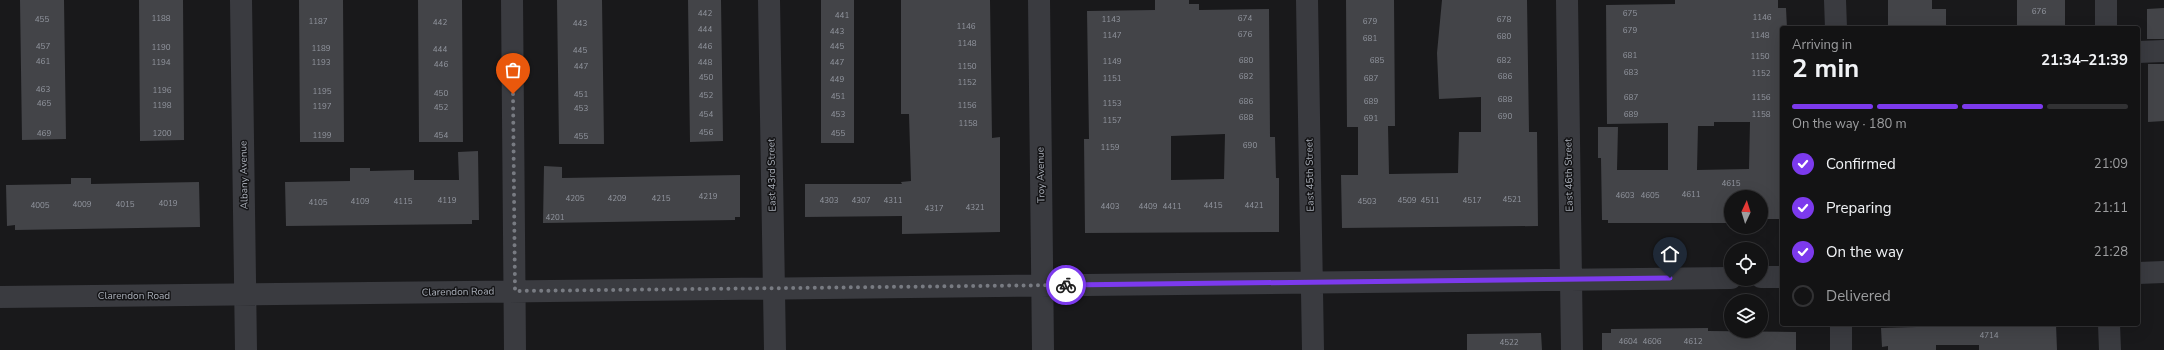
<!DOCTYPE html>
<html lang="en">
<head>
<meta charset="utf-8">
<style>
	body { margin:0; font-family:"Nunito Sans",sans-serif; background:#1c1c1d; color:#f1f3f6; height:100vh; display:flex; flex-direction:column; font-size:15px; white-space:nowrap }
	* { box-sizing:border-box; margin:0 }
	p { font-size:13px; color:#9d9ea0 }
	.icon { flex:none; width:22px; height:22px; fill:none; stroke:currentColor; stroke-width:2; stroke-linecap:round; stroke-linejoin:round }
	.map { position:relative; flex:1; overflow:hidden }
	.panel { position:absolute; left:1780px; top:26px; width:360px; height:300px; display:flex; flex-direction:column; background:#131314; border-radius:4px; box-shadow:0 4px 16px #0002,0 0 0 1px #323234 }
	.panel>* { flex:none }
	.needle { width:26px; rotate:4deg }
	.controls { position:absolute; left:1724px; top:190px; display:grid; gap:8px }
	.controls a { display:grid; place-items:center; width:44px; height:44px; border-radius:50%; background:#131314; box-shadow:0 4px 16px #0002,0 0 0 1px #323234; font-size:20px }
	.pin { position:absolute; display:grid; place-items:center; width:34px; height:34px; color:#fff; margin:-41px -17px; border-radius:50% 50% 50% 0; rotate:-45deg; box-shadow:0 0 4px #0007 }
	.pin .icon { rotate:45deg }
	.courier { position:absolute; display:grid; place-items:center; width:40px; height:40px; margin:-20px; border:3px solid #7c3aed; border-radius:50%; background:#fff; color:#222; box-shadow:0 1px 5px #0007 }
	.headline em { font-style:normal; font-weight:700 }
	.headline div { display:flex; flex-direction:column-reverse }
	.headline { display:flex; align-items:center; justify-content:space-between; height:68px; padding:0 12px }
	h1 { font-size:26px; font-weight:700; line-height:30px }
	.bar { display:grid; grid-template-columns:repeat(4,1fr); gap:6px 4px; align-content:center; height:48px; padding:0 12px }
	.bar i { height:5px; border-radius:3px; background:#323234 }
	.bar .on { background:#7c3aed }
	.bar p { grid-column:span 4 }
	ol { padding:0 12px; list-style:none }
	li { display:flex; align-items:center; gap:12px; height:44px }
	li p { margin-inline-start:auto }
	li .icon { padding:4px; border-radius:50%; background:#7c3aed; color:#fff; stroke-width:4 }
	li:last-child { color:#9d9ea0 }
	li i { width:22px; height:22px; border:2px solid #323234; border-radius:50% }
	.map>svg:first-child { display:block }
	.building { fill:#434448; fill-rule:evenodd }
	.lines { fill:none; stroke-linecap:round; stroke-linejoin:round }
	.minor { stroke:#3a3b40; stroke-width:22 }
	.done { stroke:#787b82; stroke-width:4; stroke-dasharray:0 7.2 }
	.route { stroke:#7c3aed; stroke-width:5 }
	.labels { text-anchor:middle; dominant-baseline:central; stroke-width:3; stroke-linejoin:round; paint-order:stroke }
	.number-label { font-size:8px; fill:#91959e }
	.street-label { font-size:10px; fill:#abb0ba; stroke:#141416 }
</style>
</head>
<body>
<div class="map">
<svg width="2164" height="350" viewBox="0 0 2164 350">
	<rect width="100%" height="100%" fill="#19191b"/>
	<path class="building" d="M20 0H64L66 139 22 140Z
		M139 0H183L184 140 140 141Z
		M299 0H343L344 142H300Z
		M418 0H462L463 142H419Z
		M557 0H602L604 144H559Z
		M688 0H721L723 141 690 142Z
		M821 0H854V143H821Z
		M901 0H990L992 138 1000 137V232L902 234V216L805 217V184H902L901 182 911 181 909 114H901Z
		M1155 0H1189V4H1199V10L1269 9 1270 137H1275L1276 178H1279V232L1085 233 1084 139H1089L1087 11 1155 10ZM1225 134 1224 179 1171 180V136Z
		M1346 0H1394L1395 126H1388L1389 174 1458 173 1459 132H1481V97L1439 99 1437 53 1442 0H1527L1529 132H1537L1538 226 1342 228 1341 175H1358V127H1347Z
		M1675 0H1778V8H1786L1787 28H1782V219H1761V197H1731V223H1608V220H1602L1601 158H1598V127H1618L1617 170H1668V123L1607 124 1606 5 1675 4ZM1714 122H1750L1749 169 1697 170 1698 126H1714Z
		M1888 0H1932V9H1946V26H1932V28H1888Z
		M2017 0H2065V28H2017Z
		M2164 8V39H2147V9Z
		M2148 64H2164V121L2148 122Z
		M478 151 479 220H472V224L286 226 285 182 350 181V168H370V171L414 170V180H459L458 152Z
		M544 166 562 167V178L740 175V217H735V220L543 223Z
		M71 178H91V184L199 182 200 227 15 230V225L7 226 6 185 71 184Z
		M2022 324H2056L2057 350H1979V345H1936V350H1888V346L1882 347 1881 328Z
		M1708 328V331L1796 332V350H1602V333H1611V329Z
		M1541 333 1542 350H1467V334Z"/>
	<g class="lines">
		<path class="minor" d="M241 0 246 350
			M512 0 515 350
			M769 0 775 350
			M1039 0 1043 350
			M1307 0 1313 350
			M1567 0 1572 350
			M1835 0 1836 28
			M2106 0V28
			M2138 52 2164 51
			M2138 273 2164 272
			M1761 277H1782
			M0 297 1731 278
			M1841 324V350
			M2109 324 2110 350"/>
	</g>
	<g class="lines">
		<path class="done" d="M513 94 515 291 1066 285"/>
		<path class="route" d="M1066 285 1670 278"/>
	</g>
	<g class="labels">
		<g class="number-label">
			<text x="2039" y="11">676</text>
			<text x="705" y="13">442</text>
			<text x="1630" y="13">675</text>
			<text x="842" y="15">441</text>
			<text x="1762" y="17">1146</text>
			<text x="161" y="18">1188</text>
			<text x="1245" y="18">674</text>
			<text x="42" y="19">455</text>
			<text x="1111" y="19">1143</text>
			<text x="1504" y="19">678</text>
			<text x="318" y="21">1187</text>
			<text x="1370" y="21">679</text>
			<text x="440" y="22">442</text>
			<text x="580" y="23">443</text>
			<text x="966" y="26">1146</text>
			<text x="705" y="29">444</text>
			<text x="1630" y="30">679</text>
			<text x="837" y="31">443</text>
			<text x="1245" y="34">676</text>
			<text x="1112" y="35">1147</text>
			<text x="1760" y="35">1148</text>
			<text x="1504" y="36">680</text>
			<text x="1370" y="38">681</text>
			<text x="967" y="43">1148</text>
			<text x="43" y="46">457</text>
			<text x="705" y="46">446</text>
			<text x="837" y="46">445</text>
			<text x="161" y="47">1190</text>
			<text x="321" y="48">1189</text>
			<text x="440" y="49">444</text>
			<text x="580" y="50">445</text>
			<text x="1630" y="55">681</text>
			<text x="1760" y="56">1150</text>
			<text x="1246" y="60">680</text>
			<text x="1377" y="60">685</text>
			<text x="1504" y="60">682</text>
			<text x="43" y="61">461</text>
			<text x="1112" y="61">1149</text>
			<text x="161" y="62">1194</text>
			<text x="321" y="62">1193</text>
			<text x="705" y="62">448</text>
			<text x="837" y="62">447</text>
			<text x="441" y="64">446</text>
			<text x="581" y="66">447</text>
			<text x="967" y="66">1150</text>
			<text x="1631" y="72">683</text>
			<text x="1761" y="73">1152</text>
			<text x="1246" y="76">682</text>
			<text x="1505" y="76">686</text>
			<text x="706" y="77">450</text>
			<text x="1112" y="78">1151</text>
			<text x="1371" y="78">687</text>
			<text x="837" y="79">449</text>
			<text x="967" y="82">1152</text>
			<text x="43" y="89">463</text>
			<text x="162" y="90">1196</text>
			<text x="322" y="91">1195</text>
			<text x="441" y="93">450</text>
			<text x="581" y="94">451</text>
			<text x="706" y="95">452</text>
			<text x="838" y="96">451</text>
			<text x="1631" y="97">687</text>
			<text x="1761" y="97">1156</text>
			<text x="1505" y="99">688</text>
			<text x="1246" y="101">686</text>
			<text x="1371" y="101">689</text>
			<text x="44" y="103">465</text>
			<text x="1112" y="103">1153</text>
			<text x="162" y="105">1198</text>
			<text x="967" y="105">1156</text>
			<text x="322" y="106">1197</text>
			<text x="441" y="107">452</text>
			<text x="581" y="108">453</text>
			<text x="706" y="114">454</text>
			<text x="838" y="114">453</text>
			<text x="1631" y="114">689</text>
			<text x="1761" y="114">1158</text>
			<text x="1505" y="116">690</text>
			<text x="1246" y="117">688</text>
			<text x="1371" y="118">691</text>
			<text x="1112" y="120">1157</text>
			<text x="968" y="123">1158</text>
			<text x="706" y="132">456</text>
			<text x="44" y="133">469</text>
			<text x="162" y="133">1200</text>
			<text x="838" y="133">455</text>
			<text x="322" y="135">1199</text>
			<text x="441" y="135">454</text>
			<text x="581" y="136">455</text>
			<text x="1250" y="145">690</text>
			<text x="1110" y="147">1159</text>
			<text x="1731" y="183">4615</text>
			<text x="1691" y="194">4611</text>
			<text x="1625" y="195">4603</text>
			<text x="1650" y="195">4605</text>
			<text x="708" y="196">4219</text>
			<text x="575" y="198">4205</text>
			<text x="617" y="198">4209</text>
			<text x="661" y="198">4215</text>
			<text x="1512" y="199">4521</text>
			<text x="447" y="200">4119</text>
			<text x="829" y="200">4303</text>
			<text x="861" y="200">4307</text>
			<text x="893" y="200">4311</text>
			<text x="1407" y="200">4509</text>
			<text x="1430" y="200">4511</text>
			<text x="1472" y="200">4517</text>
			<text x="360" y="201">4109</text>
			<text x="403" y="201">4115</text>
			<text x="1367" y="201">4503</text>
			<text x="318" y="202">4105</text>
			<text x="168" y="203">4019</text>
			<text x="82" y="204">4009</text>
			<text x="125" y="204">4015</text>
			<text x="40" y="205">4005</text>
			<text x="1213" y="205">4415</text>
			<text x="1254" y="205">4421</text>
			<text x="1110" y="206">4403</text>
			<text x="1148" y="206">4409</text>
			<text x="1172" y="206">4411</text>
			<text x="975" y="207">4321</text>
			<text x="934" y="208">4317</text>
			<text x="555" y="217">4201</text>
			<text x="1989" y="335">4714</text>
			<text x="1628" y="341">4604</text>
			<text x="1652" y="341">4606</text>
			<text x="1693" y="341">4612</text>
			<text x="1509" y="342">4522</text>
		</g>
		<g class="street-label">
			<text transform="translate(244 175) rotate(-91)">Albany Avenue</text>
			<text transform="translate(772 175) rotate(-91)">East 43rd Street</text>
			<text transform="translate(1041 175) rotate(-91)">Troy Avenue</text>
			<text transform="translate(1310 175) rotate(-91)">East 45th Street</text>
			<text transform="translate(1569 175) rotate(-91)">East 46th Street</text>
			<text transform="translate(458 292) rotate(-1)">Clarendon Road</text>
			<text x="134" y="296">Clarendon Road</text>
		</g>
	</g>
</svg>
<div class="controls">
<a><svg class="needle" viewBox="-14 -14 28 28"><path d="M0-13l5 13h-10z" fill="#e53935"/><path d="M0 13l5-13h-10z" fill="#9d9ea0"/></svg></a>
<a><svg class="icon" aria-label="locate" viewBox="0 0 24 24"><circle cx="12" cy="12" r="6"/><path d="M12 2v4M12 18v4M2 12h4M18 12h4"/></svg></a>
<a><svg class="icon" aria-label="layers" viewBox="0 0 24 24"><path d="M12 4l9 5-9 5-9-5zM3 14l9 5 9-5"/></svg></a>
</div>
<div class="pin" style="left:513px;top:94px;background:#ea580c"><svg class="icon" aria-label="bag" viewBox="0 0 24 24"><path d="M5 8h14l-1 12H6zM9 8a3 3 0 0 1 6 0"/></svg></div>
<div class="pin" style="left:1670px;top:278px;background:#1f2937"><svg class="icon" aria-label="home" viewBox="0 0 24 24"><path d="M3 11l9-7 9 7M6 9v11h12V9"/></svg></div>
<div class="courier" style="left:1066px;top:285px"><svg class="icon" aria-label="bike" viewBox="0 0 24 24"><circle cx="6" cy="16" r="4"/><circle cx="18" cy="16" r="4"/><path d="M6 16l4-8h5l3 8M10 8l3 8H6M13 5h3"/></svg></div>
<section class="panel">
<div class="headline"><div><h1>2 min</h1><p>Arriving in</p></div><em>21:34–21:39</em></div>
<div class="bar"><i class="on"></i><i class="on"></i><i class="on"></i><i></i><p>On the way · 180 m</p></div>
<ol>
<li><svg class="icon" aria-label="check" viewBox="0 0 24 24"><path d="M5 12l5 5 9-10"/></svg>Confirmed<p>21:09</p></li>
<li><svg class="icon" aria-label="check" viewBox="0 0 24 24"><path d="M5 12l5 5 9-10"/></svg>Preparing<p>21:11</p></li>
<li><svg class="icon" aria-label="check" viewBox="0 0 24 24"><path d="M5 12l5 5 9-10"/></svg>On the way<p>21:28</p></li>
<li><i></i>Delivered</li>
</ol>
</section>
</div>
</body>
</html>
